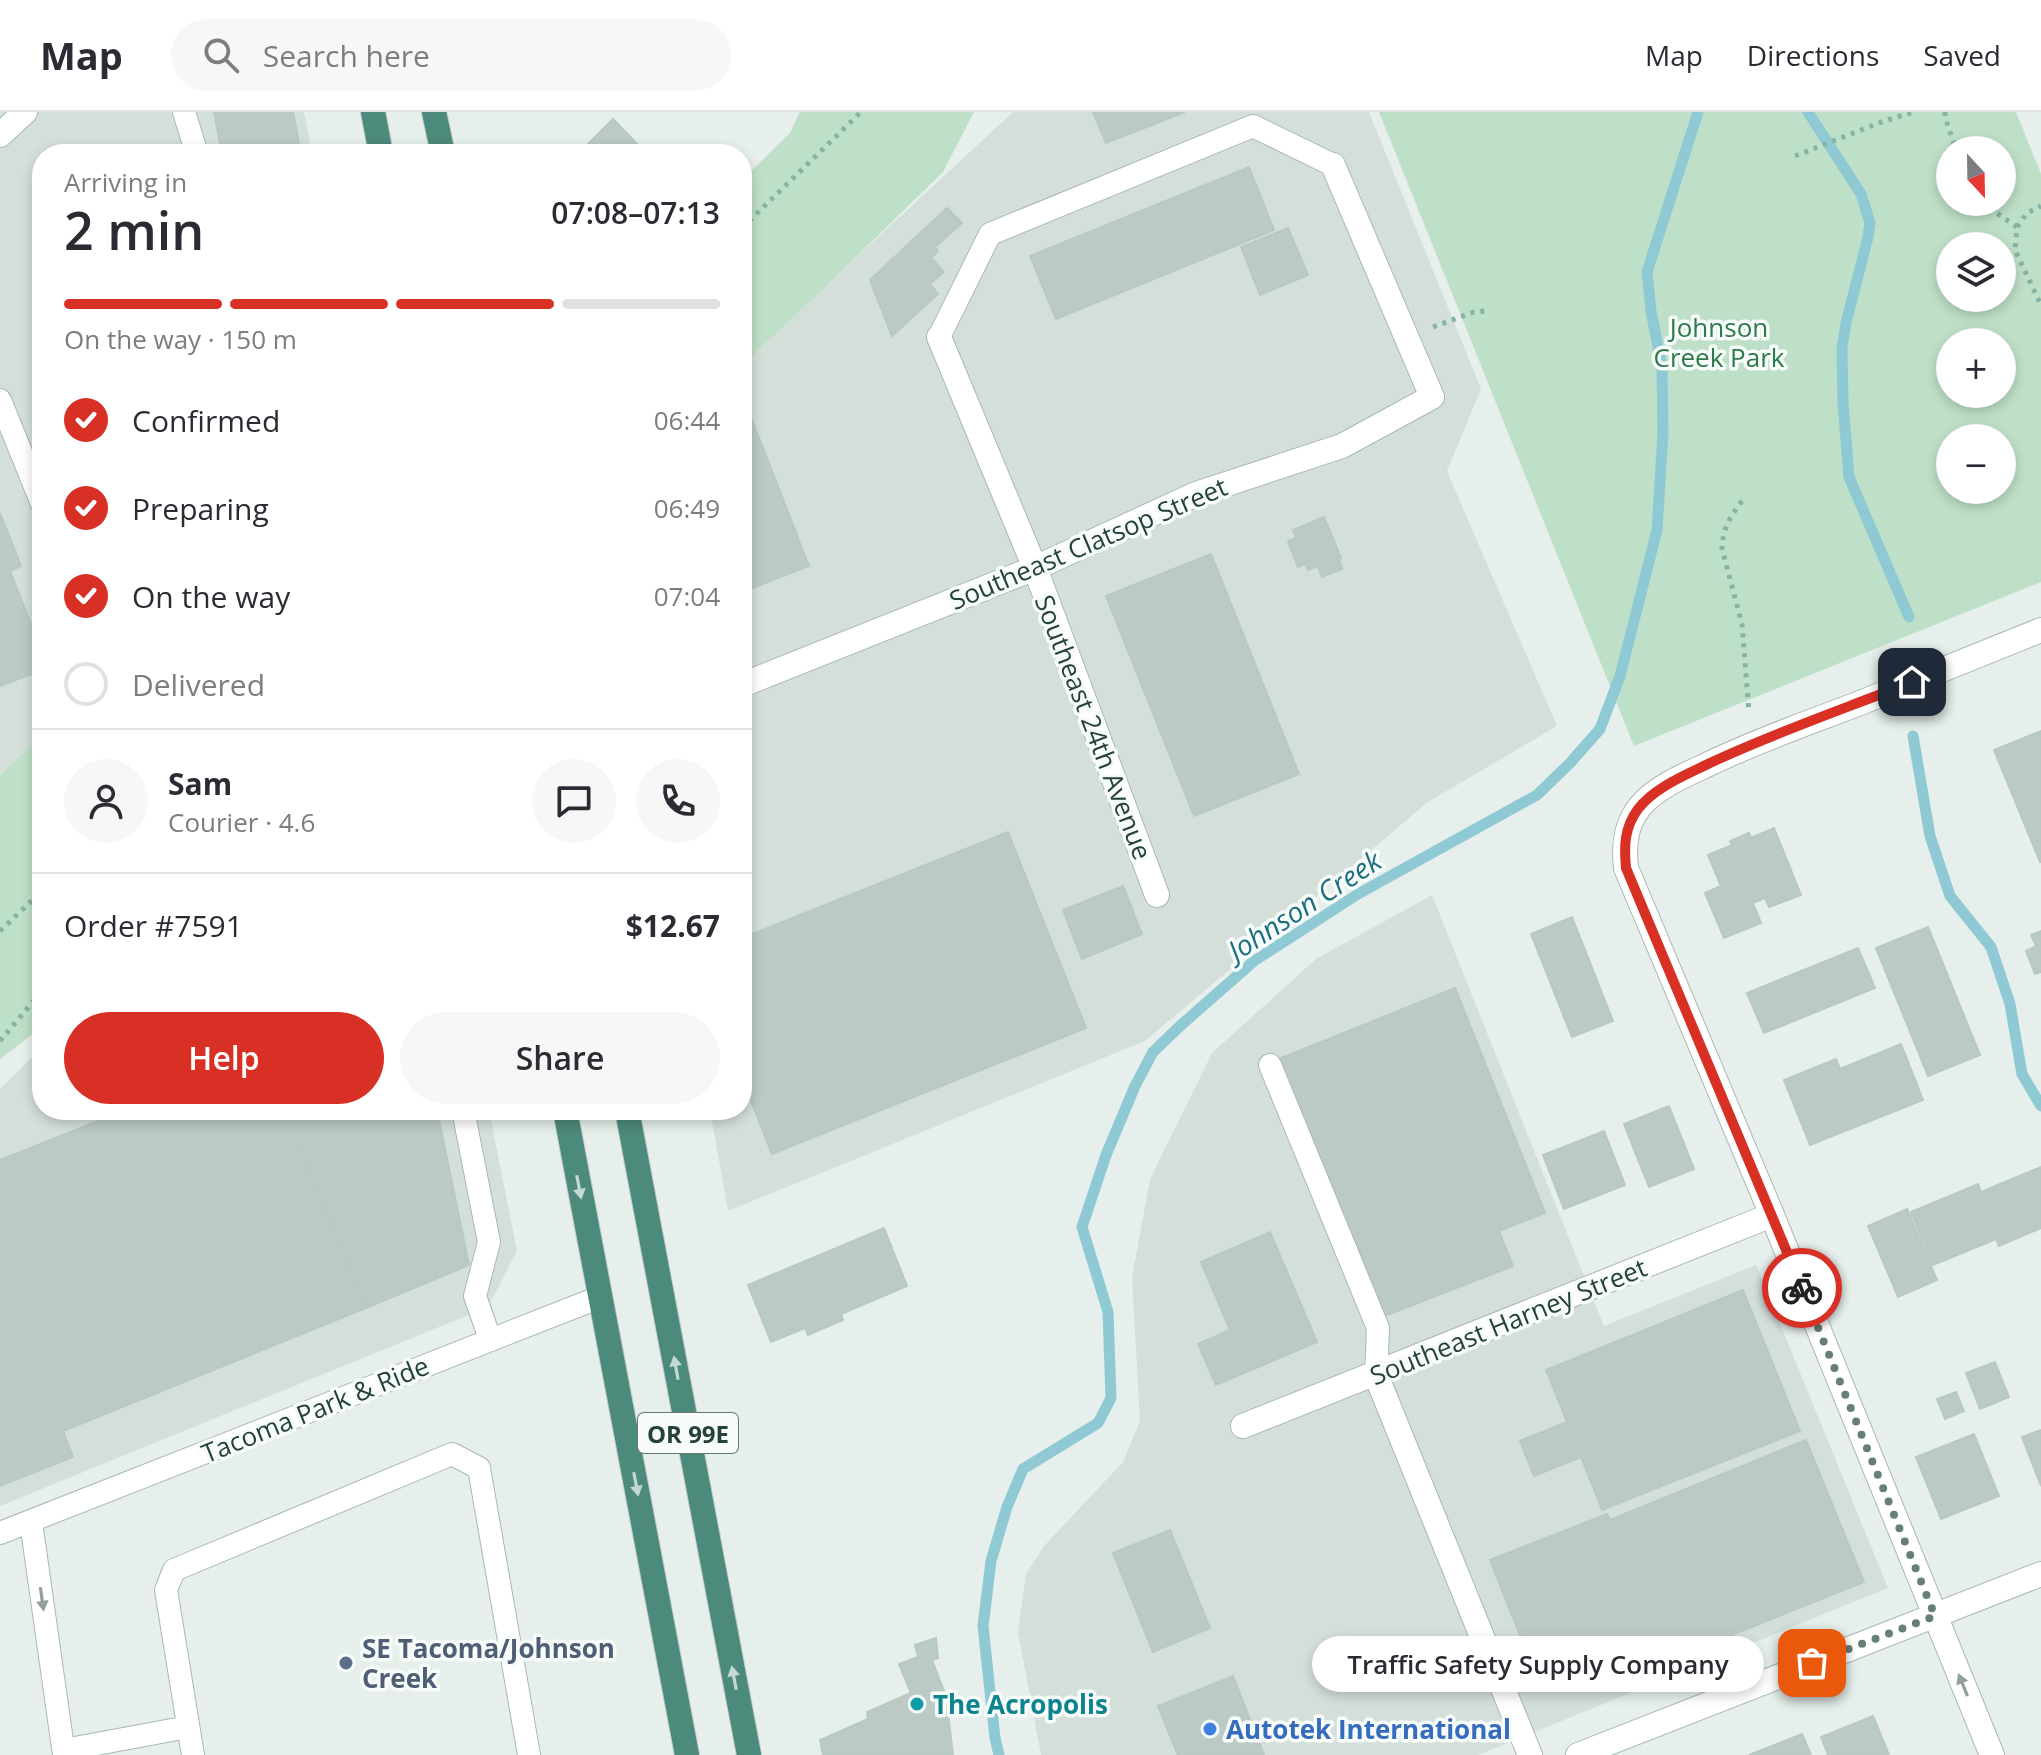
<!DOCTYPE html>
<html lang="en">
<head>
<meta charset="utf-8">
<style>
	body { margin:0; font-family:"Open Sans",sans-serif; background:#f7f7f7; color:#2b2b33; height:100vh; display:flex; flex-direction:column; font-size:30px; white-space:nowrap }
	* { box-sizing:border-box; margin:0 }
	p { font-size:26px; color:#7c7c81 }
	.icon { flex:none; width:44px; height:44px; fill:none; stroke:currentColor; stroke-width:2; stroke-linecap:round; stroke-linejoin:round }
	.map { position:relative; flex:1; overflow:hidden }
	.details { position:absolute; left:32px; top:32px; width:720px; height:976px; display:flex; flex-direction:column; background:#fff; border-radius:32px; box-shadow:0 4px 12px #0003 }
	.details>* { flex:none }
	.needle { width:52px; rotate:158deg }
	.controls { position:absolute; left:1936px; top:24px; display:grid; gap:16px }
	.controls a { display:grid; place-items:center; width:80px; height:80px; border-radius:50%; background:#fff; box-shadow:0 4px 12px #0003; font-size:40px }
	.pin { position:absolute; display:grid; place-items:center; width:68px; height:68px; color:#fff; margin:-34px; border-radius:16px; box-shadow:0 4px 12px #0006 }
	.courier { position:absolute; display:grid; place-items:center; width:80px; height:80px; margin:-40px; border:6px solid #d93025; border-radius:50%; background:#fff; color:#222; box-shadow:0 2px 10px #0007 }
	.bubble { position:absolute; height:56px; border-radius:28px; background:#fff; box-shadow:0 4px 12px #0003; font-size:26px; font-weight:600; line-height:56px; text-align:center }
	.summary em { font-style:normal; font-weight:600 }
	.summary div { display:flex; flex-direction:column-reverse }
	.summary { display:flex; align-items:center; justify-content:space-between; height:136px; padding:0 32px }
	h1 { font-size:52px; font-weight:600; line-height:60px }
	.bar { display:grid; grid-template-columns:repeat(4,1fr); gap:12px 8px; align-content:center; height:96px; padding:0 32px }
	.bar i { height:10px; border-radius:6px; background:#e1e1e2 }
	.bar .active { background:#d93025 }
	.bar p { grid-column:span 4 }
	.line { display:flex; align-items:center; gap:20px; padding:0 32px; border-top:2px solid #e1e1e2 }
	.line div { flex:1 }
	.round { display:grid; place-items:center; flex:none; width:84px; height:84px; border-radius:42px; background:#f7f7f7 }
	ol { padding:0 32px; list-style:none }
	li { display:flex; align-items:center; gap:24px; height:88px }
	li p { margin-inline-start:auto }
	li .icon { padding:8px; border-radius:50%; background:#d93025; color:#fff; stroke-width:4 }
	li:last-child { color:#7c7c81 }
	li i { width:44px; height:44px; border:4px solid #e1e1e2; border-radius:50% }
	.action { display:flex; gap:16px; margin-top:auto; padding:16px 32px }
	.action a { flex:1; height:92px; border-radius:48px; background:#d93025; color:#fff; font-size:32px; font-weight:600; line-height:92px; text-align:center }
	.action a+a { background:#f7f7f7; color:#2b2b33 }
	header { display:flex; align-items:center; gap:48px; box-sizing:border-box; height:112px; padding:0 40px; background:#fff; border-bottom:2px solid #e1e1e2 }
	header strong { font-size:38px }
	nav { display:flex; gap:44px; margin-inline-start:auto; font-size:28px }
	.search { width:560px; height:72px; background:#f7f7f7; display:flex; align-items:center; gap:20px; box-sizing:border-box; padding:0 28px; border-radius:44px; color:#7c7c81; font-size:30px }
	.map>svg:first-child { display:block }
	.built { fill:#d4dfda }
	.green { fill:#bfe0c8; fill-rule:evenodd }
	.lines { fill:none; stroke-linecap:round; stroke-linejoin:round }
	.stream { stroke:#8ec9d4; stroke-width:11 }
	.building { fill:#bbcac4; stroke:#b8c9c2; stroke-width:2 }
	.service-casing { stroke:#a8b8b2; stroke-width:24 }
	.minor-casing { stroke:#a8b8b2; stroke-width:26 }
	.trunk-casing { stroke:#c2cac8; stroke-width:26 }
	.path { stroke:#86b3a5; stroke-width:5; stroke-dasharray:4 6; stroke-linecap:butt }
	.service { stroke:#fff; stroke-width:22 }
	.minor { stroke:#fff; stroke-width:24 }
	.trunk { stroke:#4c8a7c; stroke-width:24 }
	.oneway { fill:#c4d9d4 }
	.oneway2 { fill:#92a09c }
	.done { stroke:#687f78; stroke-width:8; stroke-dasharray:0 14.4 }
	.route { stroke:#d93025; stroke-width:10 }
	.service-dot { fill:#5c6f8a; stroke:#f7fbf9; stroke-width:3 }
	.culture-dot { fill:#0f9aa8; stroke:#f7fbf9; stroke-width:3 }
	.shop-dot { fill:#3f7fe0; stroke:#f7fbf9; stroke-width:3 }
	.labels { text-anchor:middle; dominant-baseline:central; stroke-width:7; stroke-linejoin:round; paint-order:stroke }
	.shield { fill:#f7fbf9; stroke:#637a73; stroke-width:2 }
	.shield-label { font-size:24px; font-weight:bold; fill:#24423a }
	.park-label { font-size:26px; fill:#2d7a4b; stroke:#f7fbf9 }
	.street-label { font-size:26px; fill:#24423a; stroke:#f7fbf9 }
	.service-label { font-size:26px; font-weight:bold; fill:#4e5e75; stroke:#f7fbf9; text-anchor:start }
	.culture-label { font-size:26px; font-weight:bold; fill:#0d838f; stroke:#f7fbf9; text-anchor:start }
	.shop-label { font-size:26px; font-weight:bold; fill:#366cbe; stroke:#f7fbf9; text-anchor:start }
	.water-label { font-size:28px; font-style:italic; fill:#1c6f80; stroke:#f7fbf9 }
</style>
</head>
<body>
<header>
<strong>Map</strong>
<div class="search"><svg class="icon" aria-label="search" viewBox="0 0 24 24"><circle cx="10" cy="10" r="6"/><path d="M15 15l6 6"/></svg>Search here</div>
<nav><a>Map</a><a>Directions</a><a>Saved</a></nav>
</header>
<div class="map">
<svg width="2041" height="1643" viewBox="0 0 2041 1643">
	<rect width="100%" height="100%" fill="#e6efeb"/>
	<path class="built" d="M0 0H304L312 42H42V623L0 663Z
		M1013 0H1369L1481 277 1447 359 1557 614 1428 690 1145 929 728 1099 710 998H742V251Z
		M1432 783 1604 1214 1756 1153 1888 1476 1478 1643H1041L1018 1520 1026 1462 1045 1433 1123 1350 1140 1309 1132 1166 1150 1067 1212 941 1316 847Z
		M42 935V998H489L517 1139 488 1195 0 1394V977Z"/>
	<path class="green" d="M800 0H974L943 60 819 181 742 253V68L790 21Z
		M1379 0H2016L2041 62V470L1634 634ZM1950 38H2002V90H1950ZM1950 134H2002V186H1950ZM1950 230H2002V282H1950ZM1950 326H2002V378H1950Z
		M42 623V915L0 947V663Z"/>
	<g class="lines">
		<path class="stream" d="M1808 0 1861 82 1870 111 1868 125 1846 211 1842 236 1843 291 1849 365 1909 505
			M1913 624 1930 724 1950 784 1991 835 2010 892 2022 962 2041 994
			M999 1643 995 1626 983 1514 991 1449 1007 1395 1023 1357 1098 1311 1111 1286 1108 1200 1082 1115 1106 1043 1135 974 1153 940 1180 914 1254 849 1358 782 1537 683 1570 651 1600 617 1620 564 1657 418 1663 321 1662 256 1651 199 1647 160 1698 0"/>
	</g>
	<path class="building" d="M214 0H293L301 42H222Z
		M1093 0H1185L1106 31Z
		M613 7 642 37 636 42H585L581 39Z
		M1249 55 1274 118 1056 207 1030 144Z
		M947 96 962 111 935 135 938 139 931 146 944 160 930 172 938 182 892 224 870 168Z
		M1288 116 1308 163 1260 183 1241 135Z
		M745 290 809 454 742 480V293Z
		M0 401 21 454 10 459 42 540V558L0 574Z
		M1324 405 1341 446 1339 447 1342 457 1322 465 1318 454 1308 458 1305 452 1298 455 1288 429 1296 426 1293 418Z
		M1211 442 1299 662 1194 704 1106 484Z
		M2041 619V750H2040L1994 638Z
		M1774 716 1801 783 1769 795 1765 786 1753 791 1761 811 1724 826 1705 781 1721 774 1708 743 1732 733 1730 729 1749 721 1751 726Z
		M1008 720 1086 916 772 1042 742 966V826Z
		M1123 774 1142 822 1082 847 1063 798Z
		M1572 805 1613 909 1572 925 1531 822Z
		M1928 815 1980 943 1928 964 1876 836Z
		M2041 819V860L2035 862 2026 839 2036 834 2031 823Z
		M1858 836 1875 876 1764 921 1747 881Z
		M1455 876 1545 1101 1499 1119 1513 1154 1382 1205 1279 947Z
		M1901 932 1923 988 1810 1033 1784 968 1836 947 1840 957Z
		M1669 994 1694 1057 1649 1075 1624 1012Z
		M126 998H284L366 1196 63 1319 73 1345 0 1374V1048Z
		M284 998H437L469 1153 366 1196Z
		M1604 1019 1625 1073 1564 1097 1543 1043Z
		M2041 1055V1116L1999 1134 1996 1127 1933 1153 1911 1100 1978 1072 1981 1080Z
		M1907 1097 1937 1168 1898 1185 1868 1114Z
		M884 1116 907 1174 841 1202 843 1208 808 1223 805 1216 771 1230 748 1173Z
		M1270 1120 1317 1230 1216 1273 1198 1232 1230 1218 1201 1150Z
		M1743 1178 1800 1319 1602 1398 1581 1345 1534 1364 1520 1329 1567 1310 1546 1258Z
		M1995 1250 2009 1285 1980 1297 1966 1261Z
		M1956 1280 1964 1299 1945 1307 1937 1287Z
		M2041 1318V1374L2022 1325Z
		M1974 1322 1999 1384 1941 1407 1916 1345Z
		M1806 1328 1864 1470 1632 1563 1624 1543 1541 1576 1490 1448 1607 1402 1610 1408Z
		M1170 1418 1210 1516 1153 1540 1113 1441Z
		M936 1526 938 1546 932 1548 946 1584 953 1643H823L820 1628 868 1607 867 1600 911 1581 899 1552 918 1545 915 1533Z
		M1233 1564 1264 1643H1178L1158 1594Z
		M1873 1604 1889 1643H1828L1821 1625Z
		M1802 1622 1811 1643H1749Z"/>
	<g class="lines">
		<g class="service-casing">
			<path id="service" d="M184 0 197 42
				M939 225 990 122 1253 14 1333 53
				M0 288 42 392
				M1270 953 1378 1216 1376 1263
				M463 998 489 1130 475 1184 490 1227
				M31 1410 64 1643
				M0 1421 600 1185
				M64 1638 188 1615
				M193 1643 166 1478 174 1458 452 1342 479 1356 529 1643"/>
		</g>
		<g class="minor-casing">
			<path id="minor" d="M0 23 25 0
				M939 225 1035 456 1157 783
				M742 573 1035 456 1196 382 1342 334 1432 285 1333 53
				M1376 1263 1530 1643
				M1243 1314 1772 1103
				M1578 1643 2041 1462
				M1992 1643 1772 1103 1626 756C1623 731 1626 708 1645 689 1664 671 1690 661 1713 650 1761 627 1811 610 1860 591 1921 567 1981 542 2041 518"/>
		</g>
		<g class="trunk-casing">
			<path id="trunk" d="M373 0 381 42
				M434 0 443 42
				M565 998 687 1643
				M627 998 749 1643"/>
		</g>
		<path class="path" d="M1945 0V5L1956 38
			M1795 44 1884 9 1914 0
			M1981 90 2017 115 2015 138 2041 193
			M2017 115 2027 101 2041 94
			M742 116 861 0
			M1433 215 1474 200 1485 199
			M1742 389C1731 403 1722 418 1722 437L1742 512 1749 601
			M0 819 42 779
			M0 929 42 879"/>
		<use href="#service" class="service"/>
		<use href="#minor" class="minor"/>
		<use href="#trunk" class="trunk"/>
	</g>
	<defs><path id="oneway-solid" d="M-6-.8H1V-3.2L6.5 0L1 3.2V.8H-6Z" transform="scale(2)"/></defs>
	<g class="oneway">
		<use href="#oneway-solid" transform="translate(579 1075) rotate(79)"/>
		<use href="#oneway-solid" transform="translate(676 1256) rotate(-100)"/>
		<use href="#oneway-solid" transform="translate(636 1372) rotate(79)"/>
		<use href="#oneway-solid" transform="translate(734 1566) rotate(-101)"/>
	</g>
	<g class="oneway2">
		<use href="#oneway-solid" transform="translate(42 1487) rotate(82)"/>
		<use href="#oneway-solid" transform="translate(1963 1573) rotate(-112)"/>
	</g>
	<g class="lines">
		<path class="done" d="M1802 1176 1935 1504 1812 1551"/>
		<path class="route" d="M1802 1176 1626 756C1624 735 1624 716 1638 697 1655 675 1686 663 1710 651 1776 620 1844 597 1912 570"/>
	</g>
	<circle class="service-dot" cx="346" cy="1551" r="8"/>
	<circle class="culture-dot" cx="917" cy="1592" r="8"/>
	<circle class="shop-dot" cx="1210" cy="1617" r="8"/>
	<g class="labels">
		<rect class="shield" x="638" y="1301" width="100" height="40" rx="6"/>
		<g class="shield-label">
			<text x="688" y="1321">OR 99E</text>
		</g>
		<g class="park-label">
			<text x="1719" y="215">Johnson<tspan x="1719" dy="30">Creek Park</tspan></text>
		</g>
		<g class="street-label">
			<text transform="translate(1088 431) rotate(-23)">Southeast Clatsop Street</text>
			<text transform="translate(1094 615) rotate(69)">Southeast 24th Avenue</text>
			<text transform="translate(1508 1209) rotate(-22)">Southeast Harney Street</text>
			<text transform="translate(315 1297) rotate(-22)">Tacoma Park &amp; Ride</text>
		</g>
		<g class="service-label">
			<text x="362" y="1536">SE Tacoma/Johnson<tspan x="362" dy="30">Creek</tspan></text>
		</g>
		<g class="culture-label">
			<text x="933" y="1592">The Acropolis</text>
		</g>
		<g class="shop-label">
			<text x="1226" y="1617">Autotek International</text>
		</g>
		<g class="water-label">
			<text transform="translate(1304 793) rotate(-33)">Johnson Creek</text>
		</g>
	</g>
</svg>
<div class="controls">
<a><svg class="needle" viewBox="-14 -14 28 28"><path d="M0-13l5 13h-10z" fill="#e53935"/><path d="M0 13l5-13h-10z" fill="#7c7c81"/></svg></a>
<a><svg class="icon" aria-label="layers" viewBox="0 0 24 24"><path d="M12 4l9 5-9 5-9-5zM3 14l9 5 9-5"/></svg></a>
<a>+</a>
<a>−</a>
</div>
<div class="pin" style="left:1812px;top:1551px;background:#ea580c"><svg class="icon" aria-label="bag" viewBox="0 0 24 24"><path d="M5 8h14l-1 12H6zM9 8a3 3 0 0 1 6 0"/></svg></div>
<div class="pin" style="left:1912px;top:570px;background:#1f2937"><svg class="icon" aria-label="home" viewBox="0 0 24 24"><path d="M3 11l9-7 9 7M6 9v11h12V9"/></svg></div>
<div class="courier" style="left:1802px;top:1176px"><svg class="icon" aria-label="bike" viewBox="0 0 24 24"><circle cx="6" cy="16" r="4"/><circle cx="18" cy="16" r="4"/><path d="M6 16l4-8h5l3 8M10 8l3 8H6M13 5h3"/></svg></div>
<div class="bubble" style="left:1312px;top:1524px;width:452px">Traffic Safety Supply Company</div>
<section class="details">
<div class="summary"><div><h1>2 min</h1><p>Arriving in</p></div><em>07:08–07:13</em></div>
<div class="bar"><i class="active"></i><i class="active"></i><i class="active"></i><i></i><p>On the way · 150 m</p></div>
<ol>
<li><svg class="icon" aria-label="check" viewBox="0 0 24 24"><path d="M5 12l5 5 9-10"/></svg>Confirmed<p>06:44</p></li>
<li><svg class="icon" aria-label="check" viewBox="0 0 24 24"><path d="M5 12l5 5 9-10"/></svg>Preparing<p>06:49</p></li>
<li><svg class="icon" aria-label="check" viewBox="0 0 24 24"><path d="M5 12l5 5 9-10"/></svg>On the way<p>07:04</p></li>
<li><i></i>Delivered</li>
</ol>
<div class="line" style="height:144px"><a class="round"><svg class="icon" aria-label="person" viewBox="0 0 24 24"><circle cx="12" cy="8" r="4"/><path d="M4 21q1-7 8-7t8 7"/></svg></a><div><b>Sam</b><p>Courier · 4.6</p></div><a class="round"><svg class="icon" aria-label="chat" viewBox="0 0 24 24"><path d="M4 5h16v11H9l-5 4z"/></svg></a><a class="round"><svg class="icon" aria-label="phone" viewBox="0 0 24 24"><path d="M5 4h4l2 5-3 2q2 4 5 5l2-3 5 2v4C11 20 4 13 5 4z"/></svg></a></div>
<div class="line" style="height:104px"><div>Order #7591</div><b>$12.67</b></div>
<div class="action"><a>Help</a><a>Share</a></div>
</section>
</div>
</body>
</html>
